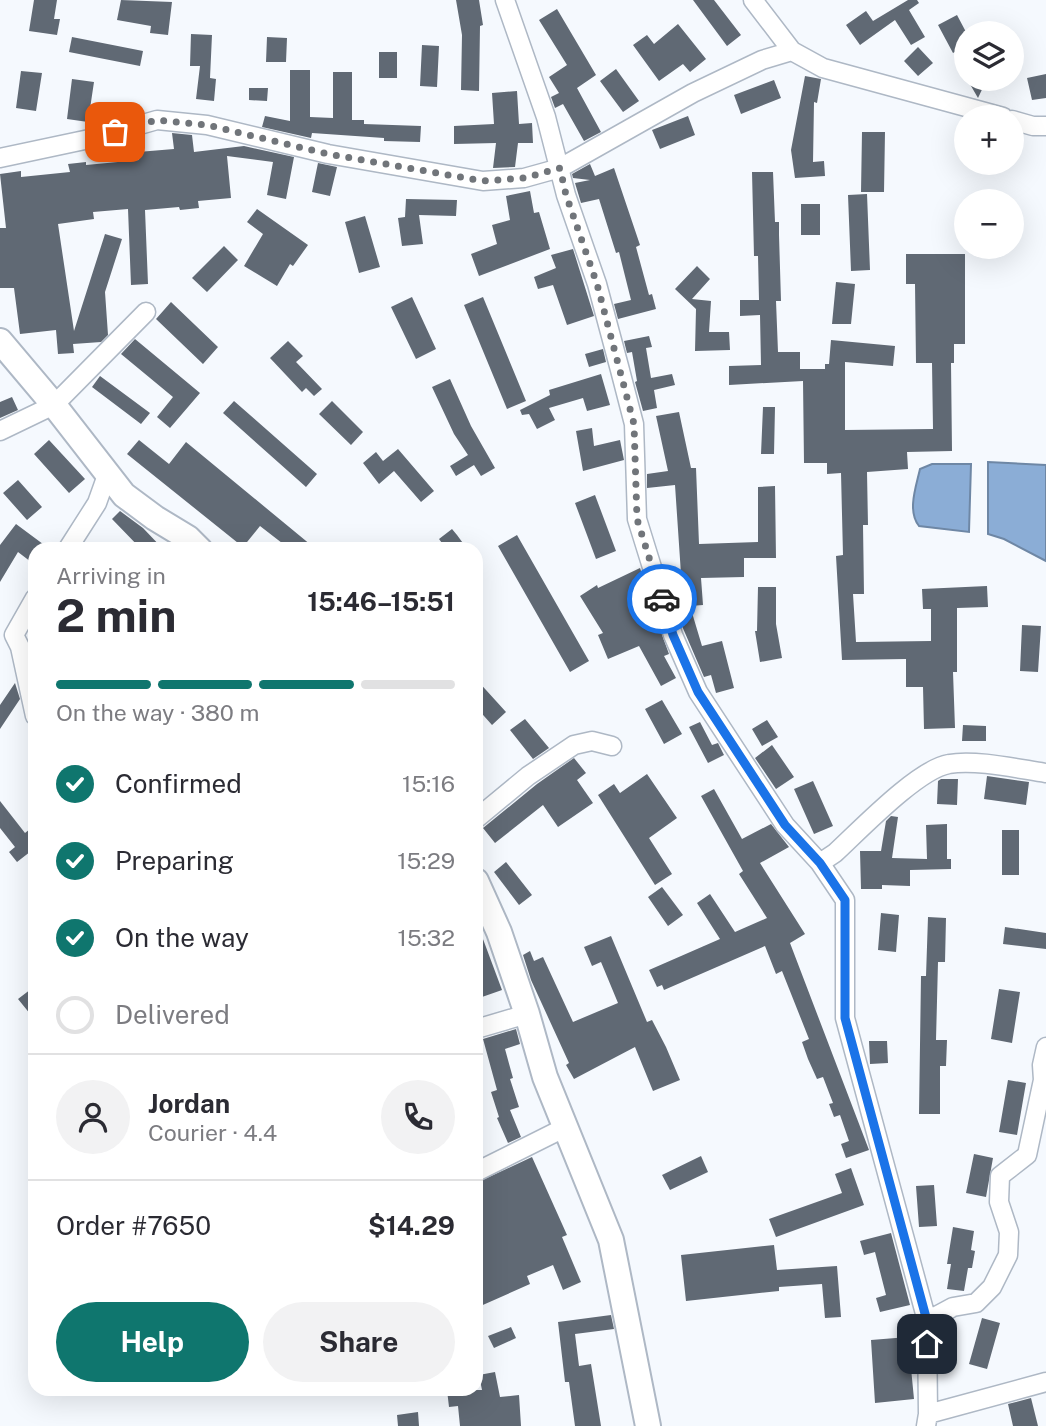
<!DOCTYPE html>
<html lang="en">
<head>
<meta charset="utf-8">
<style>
	body { margin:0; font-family:"Public Sans",sans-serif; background:#f2f2f3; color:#2b2b33; height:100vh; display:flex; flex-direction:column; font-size:26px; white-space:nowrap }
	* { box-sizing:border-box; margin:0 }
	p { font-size:23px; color:#7c7c81 }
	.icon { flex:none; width:38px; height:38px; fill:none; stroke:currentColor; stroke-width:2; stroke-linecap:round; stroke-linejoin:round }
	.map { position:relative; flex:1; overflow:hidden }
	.panel { position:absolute; left:28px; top:542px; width:455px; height:854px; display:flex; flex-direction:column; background:#fff; border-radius:21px; box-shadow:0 7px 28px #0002 }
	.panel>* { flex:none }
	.controls { position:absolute; left:954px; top:21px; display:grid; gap:14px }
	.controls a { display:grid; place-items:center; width:70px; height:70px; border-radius:50%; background:#fff; box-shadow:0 7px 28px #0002; font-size:35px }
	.pin { position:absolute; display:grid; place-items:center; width:60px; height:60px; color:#fff; margin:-30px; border-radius:14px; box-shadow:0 4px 10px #0006 }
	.courier { position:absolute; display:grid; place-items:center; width:70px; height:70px; margin:-35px; border:5px solid #1a73e8; border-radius:50%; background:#fff; color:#222; box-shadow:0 2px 9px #0007 }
	.summary em { font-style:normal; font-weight:700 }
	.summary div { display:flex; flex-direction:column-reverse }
	.summary { display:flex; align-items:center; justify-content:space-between; height:119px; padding:0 28px }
	h1 { font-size:46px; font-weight:700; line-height:52px }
	.bar { display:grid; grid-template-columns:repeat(4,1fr); gap:10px 7px; align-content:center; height:84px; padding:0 28px }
	.bar i { height:9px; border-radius:5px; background:#e1e1e2 }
	.bar .on { background:#0f766e }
	.bar p { grid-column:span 4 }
	.line { display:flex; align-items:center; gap:18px; padding:0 28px; border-top:2px solid #e1e1e2 }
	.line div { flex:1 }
	.round { display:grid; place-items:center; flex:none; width:74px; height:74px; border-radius:37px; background:#f2f2f3 }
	ol { padding:0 28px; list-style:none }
	li { display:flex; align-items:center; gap:21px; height:77px }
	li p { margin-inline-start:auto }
	li .icon { padding:7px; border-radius:50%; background:#0f766e; color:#fff; stroke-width:4 }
	li:last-child { color:#7c7c81 }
	li i { width:38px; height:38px; border:4px solid #e1e1e2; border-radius:50% }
	.button { display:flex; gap:14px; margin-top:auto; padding:14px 28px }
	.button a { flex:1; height:80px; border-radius:42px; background:#0f766e; color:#fff; font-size:28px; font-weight:700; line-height:80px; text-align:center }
	.button a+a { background:#f2f2f3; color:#2b2b33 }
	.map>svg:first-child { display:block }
	.water { fill:#8badd6; stroke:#6e87a5; stroke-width:2 }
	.building { fill:#606974 }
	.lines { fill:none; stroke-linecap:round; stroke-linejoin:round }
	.street-casing { stroke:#aeb8c5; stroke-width:21 }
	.secondary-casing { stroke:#aeb8c5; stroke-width:28 }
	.street { stroke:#fff; stroke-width:18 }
	.secondary { stroke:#fff; stroke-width:24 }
	.done { stroke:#71757a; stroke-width:7; stroke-dasharray:0 12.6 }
	.route { stroke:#1a73e8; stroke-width:9 }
</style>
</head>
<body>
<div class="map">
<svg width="1046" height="1426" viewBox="0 0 1046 1426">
	<rect width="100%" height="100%" fill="#f5f9fe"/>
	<path class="water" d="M988 462 1046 465V561L1004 539 988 534Z
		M932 464H971L969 532 919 526C907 511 916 487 920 469Z"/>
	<path class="building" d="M34 0H57L54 19H60L57 35 29 31Z
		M121 0 172 2 168 35 150 33 151 26 117 20Z
		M456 0H479L483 25 480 26 479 91 461 90 462 35Z
		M693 0H714L741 35 727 46Z
		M908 0H917L919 3 909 10 925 37 911 45 895 20 860 45 846 25 866 11 873 21Z
		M557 9 596 75 577 88 601 132 584 141 563 104 555 108 551 97 559 93 549 77 567 65 539 20Z
		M957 15 966 32V46L953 53 938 25Z
		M678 24 706 59 690 72 683 64 659 81 633 45 647 35 654 44Z
		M191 34 212 35 210 78 216 79 214 101 196 99 200 66H190Z
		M72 37 143 51 140 66 69 52Z
		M267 37 287 38 286 62H266Z
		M422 45 439 46 437 87 420 86Z
		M918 47 933 63 918 76 904 61Z
		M379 52H397V78H379Z
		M616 69 639 101 623 112 600 81Z
		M290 70H310V117L333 118V72H352V120H364V124L421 126 420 142 384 141V138L312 133 311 138 262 127 265 116 290 121Z
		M21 71 42 73 36 111 16 108Z
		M1046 74V98L1032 100 1027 78Z
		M805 76 821 79 817 103 814 102 813 162 824 161 825 176 795 178 791 150Z
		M72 79 94 82 88 122 67 119Z
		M967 79H987L978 98Z
		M774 80 781 98 741 114 734 95Z
		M249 88H268L267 101 249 100Z
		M517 91 519 124 532 123 533 143H518L515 167 493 168 496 143 454 144V126L494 124 492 93Z
		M688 116 695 135 660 149 652 130Z
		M862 132H885L884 192H861Z
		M172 133 192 135 194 152 244 146 294 157 286 199 267 195 273 162 227 156 231 198 198 201 199 208 180 210 179 207 145 210 148 284 131 285 128 209 93 212 94 219 58 224 74 331 105 234 122 239 105 292 108 335 101 342 73 344 74 353 58 354 56 330 20 334 14 288H0V228H6L0 174 21 171V177L70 172 68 164 86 162V165L139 160 138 152 174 149Z
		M318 163 337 167 330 196 312 192Z
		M590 164 595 176 614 168 640 245 636 247 649 295 652 294 656 309 618 319 614 304 631 300 619 252 616 253 599 199 581 203 575 183 590 180 573 178 572 174Z
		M752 172H773L775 222H779V235L781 301H776L778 352H800V369H825V364H829L831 340 895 346 893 366 845 362V430L933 429 932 363H916L915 284H906V254H965V344H954V363H951L952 451 907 452 908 469 867 472 868 525H863L864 594H853L856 642 931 641V609H923L922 589 987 586 988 607 957 608V672H953L955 728 924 729 923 687H906V659L842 660 836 556 843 555 841 473 827 474V463H804L803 381 729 385V366L761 365 760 315 740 316V300H759L758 256H754Z
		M530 191 534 213 539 212 550 249 479 276 471 254 497 244 492 225 510 220 506 196Z
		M867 194 870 270 851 271 848 195Z
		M406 199 457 200 456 216 419 215 423 244 402 246 398 218 405 217Z
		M801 204H820V235H801Z
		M257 209 308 245 293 266 290 264 277 286 244 266 263 234 247 222Z
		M365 216 380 267 359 273 345 222Z
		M224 246 238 260 207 292 192 278Z
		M573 249 594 316 567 325 553 285 538 289 534 277 556 268 551 255Z
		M697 266 710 279 692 299 711 301 709 332H729L730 350 695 351 696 309 675 289Z
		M836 282 855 284 851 324H832Z
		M412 297 436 349 416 359 391 307Z
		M483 297 526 401 507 409 464 305Z
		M171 302 218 347 203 364 156 319Z
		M649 336 652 347 646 348 651 378 672 374 675 385 654 390 657 408 643 411 635 382 637 381 632 352 627 353 624 341Z
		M135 339 200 393 170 428 157 417 173 397 121 354Z
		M288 341 303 356 296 362 322 389 314 396 306 388 302 392 270 358Z
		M603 349 606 362 589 367 585 354Z
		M601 374 610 405 587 411 583 398 549 408 555 420 537 429 529 414 522 415 520 410 550 395 549 390Z
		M100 376 150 413 141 424 92 387Z
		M450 379 471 426 495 468 481 476 474 465 456 476 450 466 468 455 454 434 432 387Z
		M12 397 18 410 0 418V402Z
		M234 401 317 474 306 487 223 413Z
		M332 401 363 432 351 445 319 414Z
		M763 407H775L774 454H761Z
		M679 412 691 468H696L699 544 758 542V487L775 486 776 558H744V577L701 578 703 605 690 606 702 646 722 641 734 688 716 693 711 675 704 677 682 626 685 625 683 589 679 590 678 574H681L675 485 647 488V474L668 471 656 416Z
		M592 428 594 446 620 440 624 460 583 471 576 431Z
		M49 440 85 479 69 493 34 454Z
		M139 440 169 464 186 442 317 550H291L260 526 243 547 127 454Z
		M398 449 434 491 421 502 394 471 379 484 363 463 376 452 383 461Z
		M18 480 42 507 27 520 3 493Z
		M595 495 616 551 596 559 575 503Z
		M120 511 143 528 164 550H142L112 519Z
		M16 524 51 550H35V565L18 552 0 582V545Z
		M452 529 457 535 468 550H447L439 539Z
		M517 535 589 661 570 672 498 546Z
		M640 568 644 580 634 585 647 613 653 610 669 654 664 656 676 678 661 686 639 646 608 659 598 635 603 633 580 596 597 585 598 588Z
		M758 587H776V624L782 658 760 662 755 631H757Z
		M1022 625 1041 626 1038 672 1020 671Z
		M476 679 506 712 492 725 476 707Z
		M15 683 20 699 0 729V705Z
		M662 700 682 734 664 744 645 709Z
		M525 719 549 748 533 759 510 730Z
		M767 720 778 737 762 746 752 729Z
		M700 722 712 745 718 743 724 755 708 763 689 727Z
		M963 725 986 726V741H962Z
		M772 745 794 777 776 789 755 758Z
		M574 758 586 773 577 780 593 803 558 827 543 805 495 843 483 828 537 784Z
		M647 774 677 818 649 838 672 874 655 885 598 795 614 784 620 793Z
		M987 776 1029 782 1026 805 984 799Z
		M941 779H958L957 805 937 804 938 781Z
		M813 781 833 826 814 834 794 789Z
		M714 789 742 839 771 824 789 847 760 863 805 934 790 943 869 1150 846 1158 841 1144 849 1141 840 1115 834 1117 829 1104 833 1103 823 1077 817 1079 808 1059 802 1042 809 1039 782 971 776 974 765 946 664 990 662 985 657 987 649 970 720 939 697 903 710 894 735 932 767 918 739 874 743 871 701 796Z
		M0 801 25 833 35 825V848L17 862 9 852 15 847 0 828Z
		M891 816 898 817 892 858 927 859 926 825 947 824V859H951V869L910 870V886L882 885V889H861L860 851H881L886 821Z
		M1002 830H1019V875H1002Z
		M506 862 532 895 519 905 494 872Z
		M662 887 683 915 668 926 648 897Z
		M881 913 899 915 896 952 878 950Z
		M928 917 946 918 945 962H938L936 1040H947L946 1066H940V1114H919L921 976H926Z
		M477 923 502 990 482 997 476 980Z
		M1005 927 1046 933V949L1003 944Z
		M611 936 647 1022 652 1020 666 1047 680 1080 653 1091 635 1047 574 1079 566 1065 569 1063 531 980 523 955 530 951 534 961 543 957 573 1022 618 1003 601 962 592 966 584 947Z
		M35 986V1020L18 999Z
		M999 989 1020 992 1012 1043 991 1039Z
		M516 1029 520 1044 505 1049 513 1078 510 1079 519 1107 510 1110 521 1137 508 1143 497 1118 499 1117 491 1092 497 1090 483 1039Z
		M869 1041H887L888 1063 870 1064Z
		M1008 1080 1026 1083 1017 1135 999 1132Z
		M974 1154 993 1158 986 1197 966 1193Z
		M701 1156 708 1172 670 1190 662 1175Z
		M532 1157 567 1235 562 1237 581 1282 563 1290 553 1265 527 1276 530 1284 476 1308V1183Z
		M851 1168 864 1205 776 1237 769 1219 842 1193 835 1174Z
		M934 1185 937 1226 919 1227 916 1186Z
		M953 1227 974 1231 971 1250 975 1251 972 1268H968L964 1291 947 1289 951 1264H947Z
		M891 1233 910 1305 880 1312 876 1298 886 1295 875 1252 864 1255 860 1241Z
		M774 1245 777 1270 837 1266 841 1317 825 1318 822 1284 779 1287V1291L686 1301 681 1255Z
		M611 1315 614 1329 575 1334 579 1366 591 1364 601 1426H575L569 1382H565L558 1322Z
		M982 1318 1000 1323 987 1369 969 1364Z
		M511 1327 516 1338 494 1348 488 1336Z
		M908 1337 914 1399 875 1403 871 1340Z
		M495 1372 500 1397 519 1395 521 1426H460L458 1406 449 1407 447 1390H482L479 1375Z
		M1031 1398 1038 1426H1013L1008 1404Z
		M418 1412 419 1426H398L397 1415Z"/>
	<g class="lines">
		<g class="street-casing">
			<path id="street" d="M505 0 546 117 566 195 597 284 620 370 634 424 637 519 673 635 698 692 785 825 820 863 845 900V1018L927 1321 928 1414 926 1426
				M753 0 792 51
				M1012 120 1033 126H1046
				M0 158 94 138 157 120 207 125 328 154 483 181 524 178 560 168 693 93 762 60 792 51 823 68 1003 117
				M0 431 54 405 146 312
				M67 550 97 503 107 475
				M35 598 14 635 20 647 35 716
				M476 819 528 776 574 745 592 741 612 746
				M820 863 835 853C860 830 918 769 949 764 975 759 1019 769 1046 773
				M476 1029 527 1014
				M476 1172 566 1127
				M927 1321 953 1307 976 1303 992 1287 1008 1255 1009 1232 999 1202 1000 1176 1027 1155 1043 1080 1042 1065 1046 1047
				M928 1414 1046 1382"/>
		</g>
		<g class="secondary-casing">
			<path id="secondary" d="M0 341 54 405 124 495 155 518 188 538 200 550
				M476 881 499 932 527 1014 545 1077 611 1240 648 1426"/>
		</g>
		<use href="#street" class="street"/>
		<use href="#secondary" class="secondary"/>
	</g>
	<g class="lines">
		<path class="done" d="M115 132 157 120 207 125 328 154 483 181 524 178 560 168 566 195 597 284 634 424 637 519 662 599"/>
		<path class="route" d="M662 599 673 635 698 692 785 825 820 863 845 900V1018L927 1321V1344"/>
	</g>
</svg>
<div class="controls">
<a><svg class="icon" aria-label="layers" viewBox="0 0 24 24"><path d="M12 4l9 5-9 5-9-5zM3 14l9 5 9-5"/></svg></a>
<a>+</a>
<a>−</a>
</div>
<div class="pin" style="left:115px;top:132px;background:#ea580c"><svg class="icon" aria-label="bag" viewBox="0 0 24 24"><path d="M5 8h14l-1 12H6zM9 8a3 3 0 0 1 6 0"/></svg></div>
<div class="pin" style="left:927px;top:1344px;background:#1f2937"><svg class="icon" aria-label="home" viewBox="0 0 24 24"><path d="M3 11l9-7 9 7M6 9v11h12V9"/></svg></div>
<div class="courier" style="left:662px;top:599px"><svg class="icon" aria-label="car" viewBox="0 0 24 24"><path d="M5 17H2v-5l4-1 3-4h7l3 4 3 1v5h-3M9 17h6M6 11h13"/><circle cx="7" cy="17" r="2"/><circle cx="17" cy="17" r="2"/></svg></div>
<section class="panel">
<div class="summary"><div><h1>2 min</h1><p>Arriving in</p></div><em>15:46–15:51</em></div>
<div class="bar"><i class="on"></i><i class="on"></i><i class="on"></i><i></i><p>On the way · 380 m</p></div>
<ol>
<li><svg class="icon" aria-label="check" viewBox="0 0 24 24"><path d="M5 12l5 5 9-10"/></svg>Confirmed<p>15:16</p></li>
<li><svg class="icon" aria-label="check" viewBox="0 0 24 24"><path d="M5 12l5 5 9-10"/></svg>Preparing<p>15:29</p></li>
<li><svg class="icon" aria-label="check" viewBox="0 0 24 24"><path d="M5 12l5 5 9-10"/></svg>On the way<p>15:32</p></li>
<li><i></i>Delivered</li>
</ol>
<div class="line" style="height:126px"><a class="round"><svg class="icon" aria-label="person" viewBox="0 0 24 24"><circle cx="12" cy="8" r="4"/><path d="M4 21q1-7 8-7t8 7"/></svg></a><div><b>Jordan</b><p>Courier · 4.4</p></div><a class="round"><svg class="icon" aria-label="phone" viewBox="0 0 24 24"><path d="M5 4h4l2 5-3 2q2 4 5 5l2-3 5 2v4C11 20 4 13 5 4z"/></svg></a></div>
<div class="line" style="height:91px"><div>Order #7650</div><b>$14.29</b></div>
<div class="button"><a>Help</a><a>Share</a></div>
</section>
</div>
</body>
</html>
